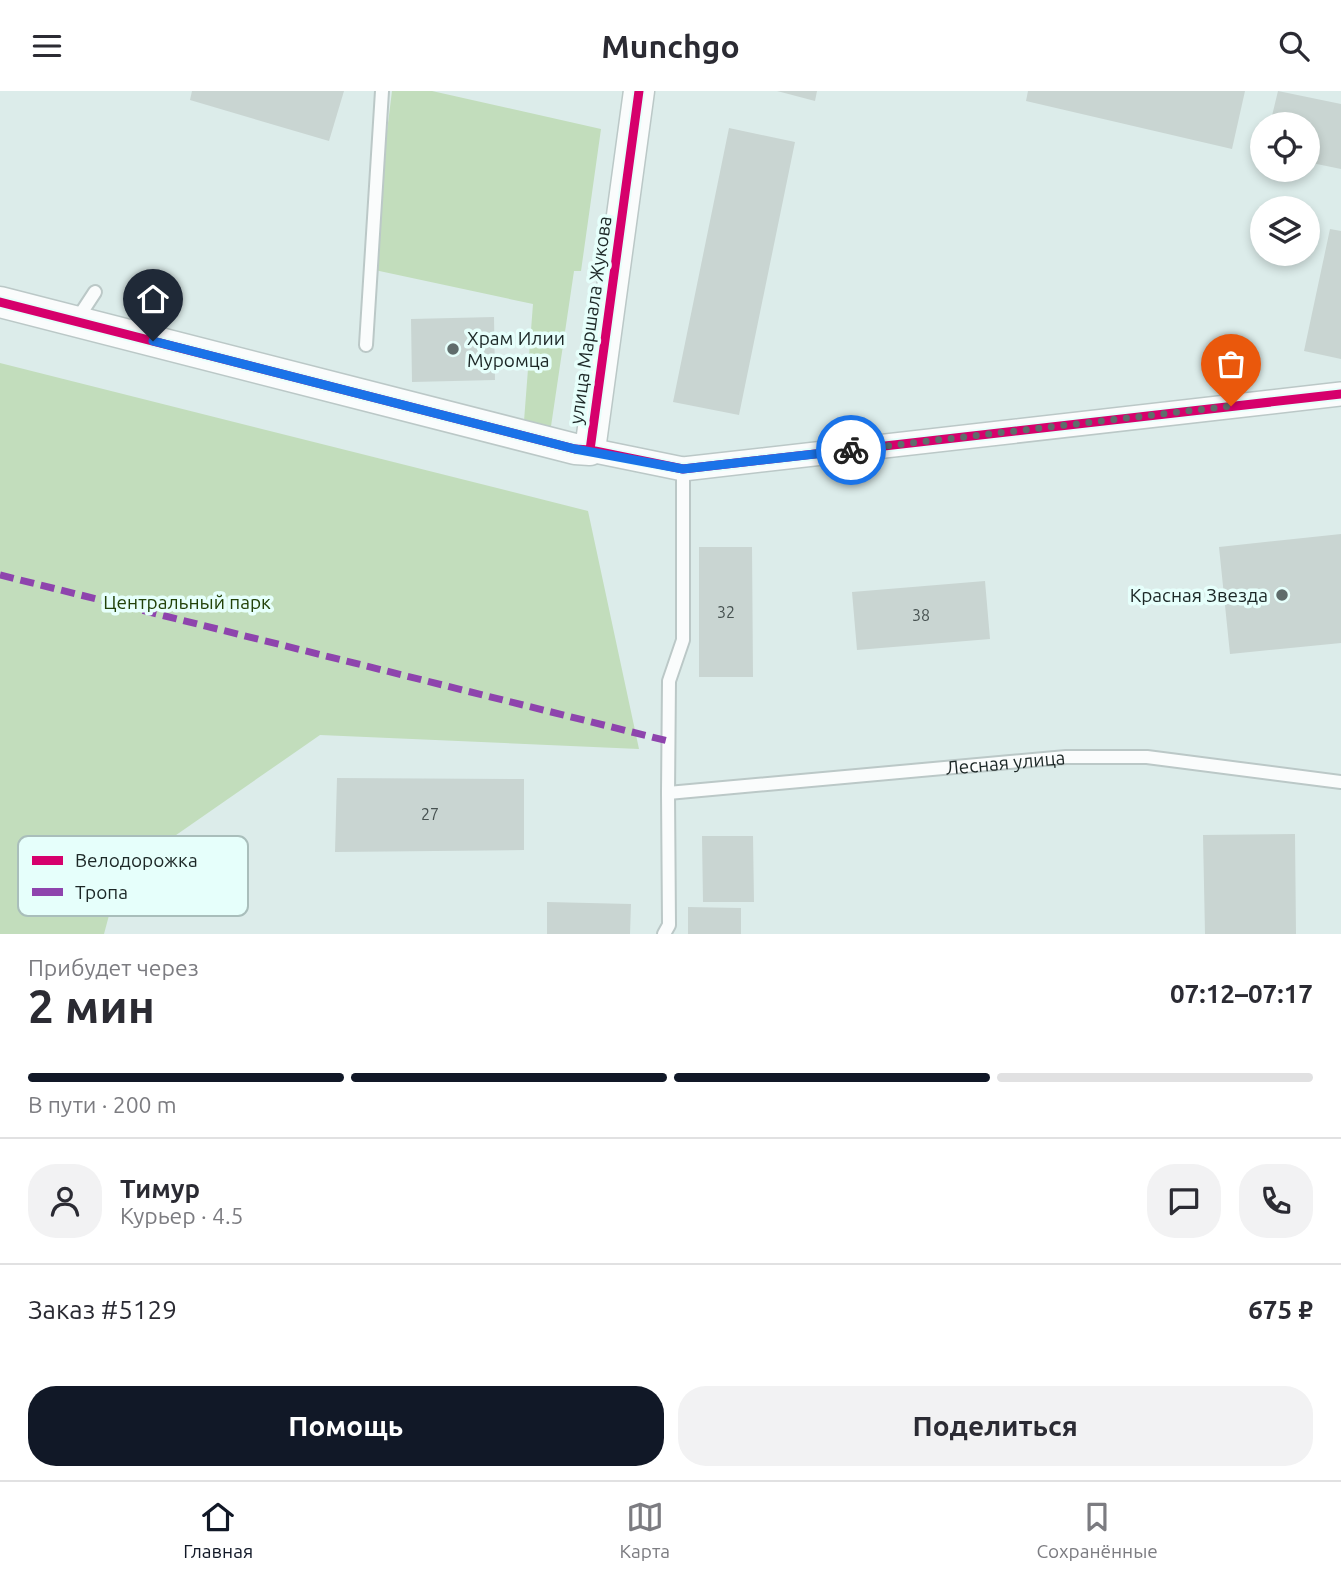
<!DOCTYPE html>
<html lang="ru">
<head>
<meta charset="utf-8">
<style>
	body { margin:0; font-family:Ubuntu,sans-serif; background:#f2f2f3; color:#2b2b33; height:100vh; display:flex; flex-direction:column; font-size:26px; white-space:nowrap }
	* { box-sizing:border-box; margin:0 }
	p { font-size:23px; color:#7c7c81 }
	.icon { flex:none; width:38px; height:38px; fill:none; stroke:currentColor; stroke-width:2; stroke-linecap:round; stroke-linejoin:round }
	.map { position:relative; height:843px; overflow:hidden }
	.details { display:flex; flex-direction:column; background:#fff; flex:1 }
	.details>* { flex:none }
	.buttons { position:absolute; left:1250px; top:21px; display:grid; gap:14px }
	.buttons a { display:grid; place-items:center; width:70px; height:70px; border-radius:50%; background:#fff; box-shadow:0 4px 10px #0003; font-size:35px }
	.pin { position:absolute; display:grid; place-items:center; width:60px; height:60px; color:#fff; margin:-72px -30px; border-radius:50% 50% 50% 0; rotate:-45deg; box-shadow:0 0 7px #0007 }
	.pin .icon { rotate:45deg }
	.courier { position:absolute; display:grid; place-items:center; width:70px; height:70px; margin:-35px; border:5px solid #1a73e8; border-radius:50%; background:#fff; color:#222; box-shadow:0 2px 9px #0007 }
	.summary em { font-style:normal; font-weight:600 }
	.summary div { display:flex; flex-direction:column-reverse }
	.summary { display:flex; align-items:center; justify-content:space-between; height:119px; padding:0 28px }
	h1 { font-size:46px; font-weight:600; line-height:52px }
	.bar { display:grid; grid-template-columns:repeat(4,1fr); gap:10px 7px; align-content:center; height:84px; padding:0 28px }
	.bar i { height:9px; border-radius:5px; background:#e1e1e2 }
	.bar .on { background:#111827 }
	.bar p { grid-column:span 4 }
	.line { display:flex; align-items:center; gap:18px; padding:0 28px; border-top:2px solid #e1e1e2 }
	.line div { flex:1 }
	.round { display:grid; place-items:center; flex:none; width:74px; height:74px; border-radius:28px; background:#f2f2f3 }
	.action { display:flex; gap:14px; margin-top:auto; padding:14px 28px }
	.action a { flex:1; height:80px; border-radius:28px; background:#111827; color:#fff; font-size:28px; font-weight:600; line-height:80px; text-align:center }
	.action a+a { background:#f2f2f3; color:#2b2b33 }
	header { display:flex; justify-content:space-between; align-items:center; height:91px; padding:0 28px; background:#fff; font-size:32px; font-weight:600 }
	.menu { display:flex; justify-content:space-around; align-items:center; height:98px; border-top:2px solid #e1e1e2; background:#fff; font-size:19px; color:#7c7c81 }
	.menu a { display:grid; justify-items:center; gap:4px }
	.menu .on { color:#111827 }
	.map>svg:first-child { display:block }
	.green { fill:#c2ddbc }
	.building { fill:#c9d5d2 }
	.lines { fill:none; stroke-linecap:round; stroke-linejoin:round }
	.service-casing { stroke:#bbc8c7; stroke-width:16 }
	.minor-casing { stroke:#bbc8c7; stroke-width:26 }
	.tertiary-casing { stroke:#bbc8c7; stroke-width:33 }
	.service { stroke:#fafcfc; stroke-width:12 }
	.minor { stroke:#fafcfc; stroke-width:23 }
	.tertiary { stroke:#fafcfc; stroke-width:30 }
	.quiet { stroke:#8e44ad; stroke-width:7; stroke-dasharray:14 7; stroke-linecap:butt }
	.cycleway-casing { stroke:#e6fffb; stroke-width:13 }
	.cycleway { stroke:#d6006c; stroke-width:9 }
	.done { stroke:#5f6c6b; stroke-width:7; stroke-dasharray:0 12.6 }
	.route { stroke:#1a73e8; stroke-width:9 }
	.poi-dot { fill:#5f6c6b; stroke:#e6fffb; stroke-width:2.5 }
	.labels { text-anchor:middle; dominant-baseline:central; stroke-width:7; stroke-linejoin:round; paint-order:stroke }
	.number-label { font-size:16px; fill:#475251 }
	.street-label { font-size:19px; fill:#1c2726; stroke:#e6fffb }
	.poi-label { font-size:19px; fill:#1c2726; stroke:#e6fffb; text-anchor:start }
	.park-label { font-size:19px; fill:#224108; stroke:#e6fffb }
	.key { fill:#e6fffb; stroke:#a9bebb; stroke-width:2 }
	.key-label { font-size:19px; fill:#1c2726 }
</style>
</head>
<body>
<header><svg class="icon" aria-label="menu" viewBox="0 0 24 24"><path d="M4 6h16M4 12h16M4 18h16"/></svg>Munchgo<svg class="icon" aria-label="search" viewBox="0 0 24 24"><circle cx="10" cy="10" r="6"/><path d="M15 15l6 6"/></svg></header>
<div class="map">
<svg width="1341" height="843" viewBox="0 0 1341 843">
	<rect width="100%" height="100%" fill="#dcecea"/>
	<path class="green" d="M392 0H432L601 38 581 180H574L550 342 524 330 533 213 370 178Z
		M0 272 588 420 639 658 320 644 120 783 104 843H0Z"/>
	<path class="building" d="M192 0H344L329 50 190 9Z
		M777 0H817L815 10Z
		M1028 0H1245L1232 58 1026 10Z
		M1278 0 1341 13V78L1307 71V33H1270Z
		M729 37 795 51 739 324 673 311Z
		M1330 138 1341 140V268L1304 260Z
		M494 226 495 289 412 291 411 228Z
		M1341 443V552L1230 563 1219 456Z
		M699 456H752L753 586H699Z
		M985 490 990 548 857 559 852 501Z
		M337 687 524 688V759L335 761Z
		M1295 743 1296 843H1205L1203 744Z
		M702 745H753L754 811H703Z
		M547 811 631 813 630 843H547Z
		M688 816 741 817V843H688Z"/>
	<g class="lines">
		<g class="service-casing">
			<g id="service">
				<path d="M76 230 95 201"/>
				<path d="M366 254 382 0"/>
				<path id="s1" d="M683 378V549L669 590 668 702 1066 666H1147L1341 691"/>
				<path d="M664 843 669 834 668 702"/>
			</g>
		</g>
		<g class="minor-casing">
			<path id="minor" d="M590 359 683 378 1341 303"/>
		</g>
		<g class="tertiary-casing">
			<path id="tertiary" d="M0 211 575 358 590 359 639 0"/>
		</g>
		<use href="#service" class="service"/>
		<use href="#minor" class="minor"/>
		<use href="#tertiary" class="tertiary"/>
		<path class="quiet" d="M0 484 668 650"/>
		<g class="cycleway-casing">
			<path id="cycleway" d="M0 211 575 358 590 359 639 0
				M590 359 683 378 1341 303"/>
		</g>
		<use href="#cycleway" class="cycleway"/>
	</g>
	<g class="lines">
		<path class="done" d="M851 359 1231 315"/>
		<path class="route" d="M153 250 575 358 683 378 851 359"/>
	</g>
	<g class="poi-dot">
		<circle cx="453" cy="258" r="7"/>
		<circle cx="1282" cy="504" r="7"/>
	</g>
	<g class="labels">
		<g class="number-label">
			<text x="726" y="521">32</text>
			<text x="921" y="524">38</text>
			<text x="430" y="723">27</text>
		</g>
		<g class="street-label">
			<text transform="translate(590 229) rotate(-82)">улица Маршала Жукова</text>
			<text stroke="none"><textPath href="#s1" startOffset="665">Лесная улица</textPath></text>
		</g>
		<g class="poi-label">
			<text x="467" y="247">Храм Илии<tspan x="467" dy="22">Муромца</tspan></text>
			<text x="1268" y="504" text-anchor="end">Красная Звезда</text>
		</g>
		<g class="park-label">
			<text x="187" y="511">Центральный парк</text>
		</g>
	</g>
	<rect x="18" y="745" width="230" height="80" rx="10" class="key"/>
	<rect x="32" y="765" width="31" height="9" fill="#d6006c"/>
	<rect x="32" y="797" width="31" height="8" fill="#8e44ad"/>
	<g class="key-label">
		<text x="75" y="776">Велодорожка</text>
		<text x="75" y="808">Тропа</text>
	</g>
</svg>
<div class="buttons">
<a><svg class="icon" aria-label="locate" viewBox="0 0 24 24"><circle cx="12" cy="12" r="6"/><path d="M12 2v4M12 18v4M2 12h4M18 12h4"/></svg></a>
<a><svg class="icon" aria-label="layers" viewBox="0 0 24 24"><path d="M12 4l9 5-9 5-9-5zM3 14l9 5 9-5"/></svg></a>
</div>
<div class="pin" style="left:1231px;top:315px;background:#ea580c"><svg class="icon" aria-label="bag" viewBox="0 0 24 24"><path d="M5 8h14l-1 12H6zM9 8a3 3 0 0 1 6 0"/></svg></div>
<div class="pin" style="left:153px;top:250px;background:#1f2937"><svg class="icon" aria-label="home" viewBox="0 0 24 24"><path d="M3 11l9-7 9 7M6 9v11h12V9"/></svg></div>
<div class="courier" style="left:851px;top:359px"><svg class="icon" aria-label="bike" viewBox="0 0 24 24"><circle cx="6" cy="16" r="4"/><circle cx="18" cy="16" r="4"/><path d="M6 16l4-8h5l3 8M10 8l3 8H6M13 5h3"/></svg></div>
</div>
<section class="details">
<div class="summary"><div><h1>2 мин</h1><p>Прибудет через</p></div><em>07:12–07:17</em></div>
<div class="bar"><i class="on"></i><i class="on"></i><i class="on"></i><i></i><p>В пути · 200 m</p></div>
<div class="line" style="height:126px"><a class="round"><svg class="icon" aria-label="person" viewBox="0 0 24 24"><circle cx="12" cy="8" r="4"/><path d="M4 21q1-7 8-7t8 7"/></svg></a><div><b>Тимур</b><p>Курьер · 4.5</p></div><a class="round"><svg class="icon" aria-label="chat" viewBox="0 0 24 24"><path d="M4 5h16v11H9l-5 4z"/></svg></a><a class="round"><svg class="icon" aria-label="phone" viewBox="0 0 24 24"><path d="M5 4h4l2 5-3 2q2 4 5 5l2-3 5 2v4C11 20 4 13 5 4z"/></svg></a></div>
<div class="line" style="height:91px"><div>Заказ #5129</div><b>675 ₽</b></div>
<div class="action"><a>Помощь</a><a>Поделиться</a></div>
</section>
<nav class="menu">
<a class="on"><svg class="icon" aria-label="home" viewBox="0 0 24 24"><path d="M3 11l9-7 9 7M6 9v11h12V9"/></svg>Главная</a>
<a><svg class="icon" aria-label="map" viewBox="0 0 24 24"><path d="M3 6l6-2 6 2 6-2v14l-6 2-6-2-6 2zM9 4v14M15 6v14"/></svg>Карта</a>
<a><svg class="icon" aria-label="saved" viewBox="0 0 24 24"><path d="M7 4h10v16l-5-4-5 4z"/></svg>Сохранённые</a>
</nav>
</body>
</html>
